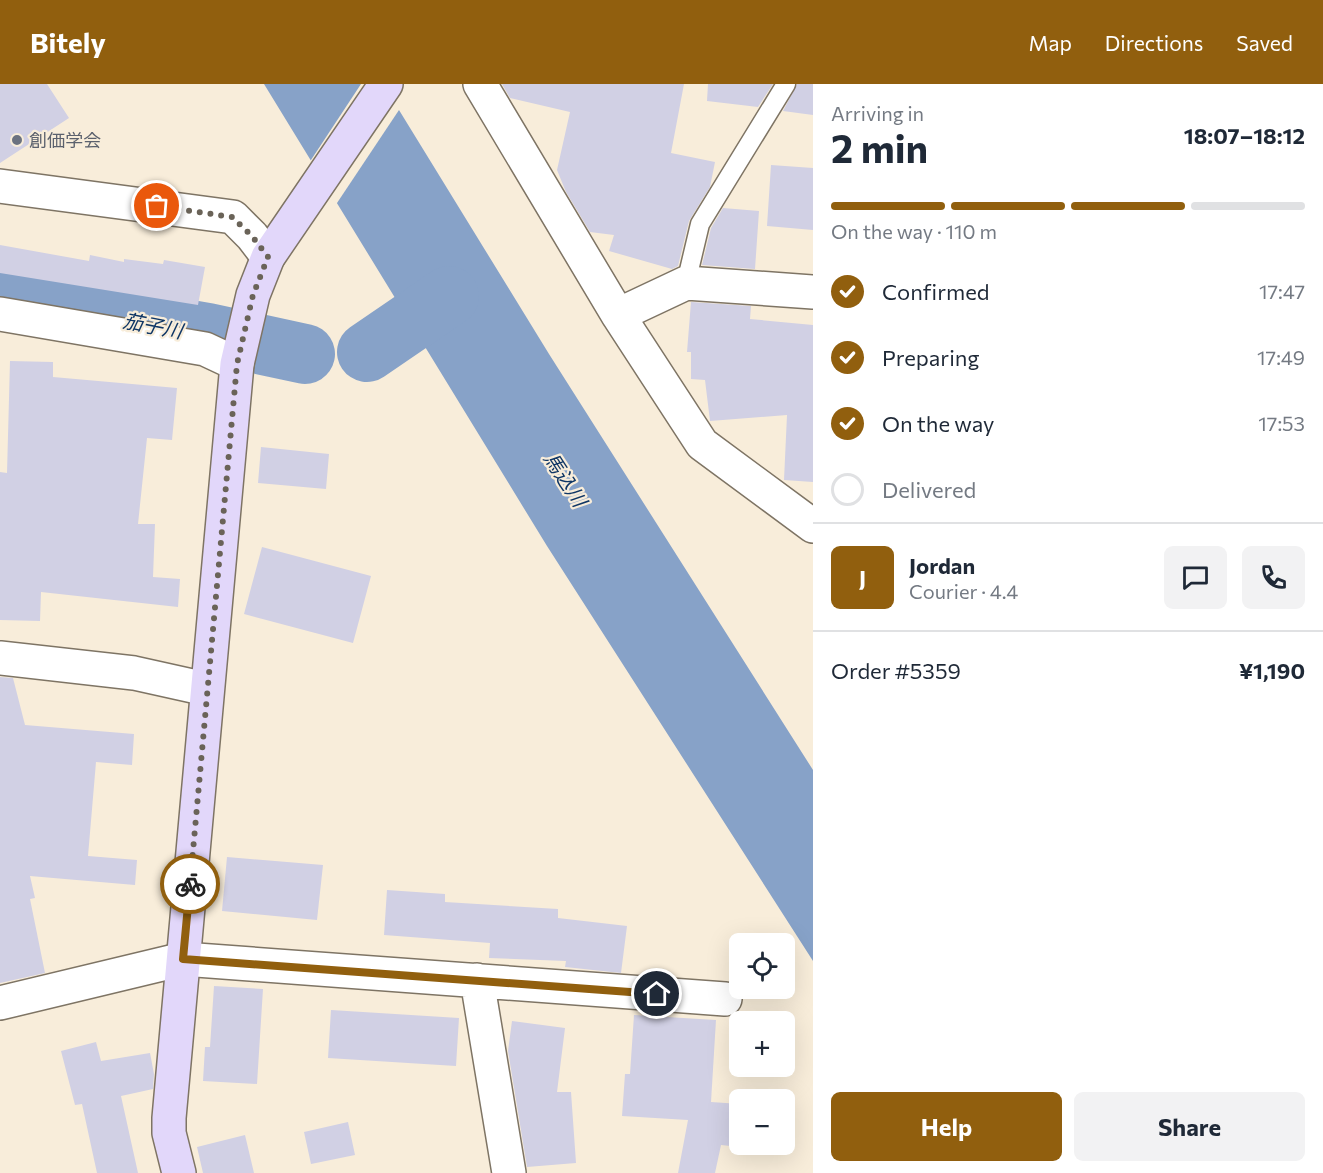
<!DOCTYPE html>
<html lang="en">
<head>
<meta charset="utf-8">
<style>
	body { margin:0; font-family:Commissioner,"Noto Sans JP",sans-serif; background:#f2f2f3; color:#1f2937; height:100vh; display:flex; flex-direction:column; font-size:22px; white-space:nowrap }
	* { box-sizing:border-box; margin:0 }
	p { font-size:20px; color:#747a83 }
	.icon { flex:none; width:33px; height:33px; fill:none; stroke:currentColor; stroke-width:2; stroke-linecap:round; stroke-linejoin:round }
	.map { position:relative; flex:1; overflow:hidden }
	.details { display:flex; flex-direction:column; background:#fff; width:510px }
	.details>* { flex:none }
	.fabs { position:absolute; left:729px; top:849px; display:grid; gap:12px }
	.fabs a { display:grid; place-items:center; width:66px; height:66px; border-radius:9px; background:#fff; box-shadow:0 6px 24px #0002; font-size:30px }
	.pin { position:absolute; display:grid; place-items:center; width:51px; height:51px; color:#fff; margin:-26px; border:3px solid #fff; border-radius:50%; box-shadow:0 2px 6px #0007 }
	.courier { position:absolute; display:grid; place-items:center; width:60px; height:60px; margin:-30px; border:4px solid #915f0e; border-radius:50%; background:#fff; color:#222; box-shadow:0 2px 8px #0007 }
	.headline em { font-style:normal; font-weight:700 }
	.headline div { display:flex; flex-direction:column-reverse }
	.headline { display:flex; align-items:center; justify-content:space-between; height:102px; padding:0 18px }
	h1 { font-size:39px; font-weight:700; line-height:45px }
	.bar { display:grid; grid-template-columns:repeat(4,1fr); gap:9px 6px; align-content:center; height:72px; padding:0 18px }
	.bar i { height:8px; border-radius:4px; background:#e0e1e3 }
	.bar .on { background:#915f0e }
	.bar p { grid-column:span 4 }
	.line { display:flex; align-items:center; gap:15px; padding:0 18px; border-top:2px solid #e0e1e3 }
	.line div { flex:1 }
	.round { display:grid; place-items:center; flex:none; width:63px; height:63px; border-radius:9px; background:#f2f2f3 }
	ol { padding:0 18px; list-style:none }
	li { display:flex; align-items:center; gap:18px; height:66px }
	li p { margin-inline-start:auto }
	li .icon { padding:6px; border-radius:50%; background:#915f0e; color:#fff; stroke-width:4 }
	li:last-child { color:#747a83 }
	li i { width:33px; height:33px; border:3px solid #e0e1e3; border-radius:50% }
	.action { display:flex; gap:12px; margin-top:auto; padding:12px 18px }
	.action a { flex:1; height:69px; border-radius:9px; background:#915f0e; color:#fff; font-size:24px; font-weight:700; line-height:69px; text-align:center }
	.action a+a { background:#f2f2f3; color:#1f2937 }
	header { display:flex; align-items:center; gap:36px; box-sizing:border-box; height:84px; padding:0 30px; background:#915f0e; color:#fff }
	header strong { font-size:28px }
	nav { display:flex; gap:33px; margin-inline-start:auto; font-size:21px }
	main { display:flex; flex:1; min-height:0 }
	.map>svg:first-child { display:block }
	.water { fill:#87a2c8 }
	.pier { fill:#f8edda }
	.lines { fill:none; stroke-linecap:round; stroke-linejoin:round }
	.river { stroke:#87a2c8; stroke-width:60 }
	.building { fill:#d1d0e4 }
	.lane-casing { stroke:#7e7464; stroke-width:21 }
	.street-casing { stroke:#7e7464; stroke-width:36 }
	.secondary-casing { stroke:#7e7464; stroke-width:36 }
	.lane { stroke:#fff; stroke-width:18 }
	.street { stroke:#fff; stroke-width:33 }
	.secondary { stroke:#e2d7fa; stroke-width:33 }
	.done { stroke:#6a6358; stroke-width:6; stroke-dasharray:0 10.8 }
	.route { stroke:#915f0e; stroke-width:8 }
	.worship-dot { fill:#6b7280; stroke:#f8edda; stroke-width:2 }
	.labels { text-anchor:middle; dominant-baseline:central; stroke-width:4.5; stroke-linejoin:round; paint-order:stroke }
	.worship-label { font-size:18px; fill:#5b616d; stroke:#f8edda; text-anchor:start }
	.water-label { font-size:20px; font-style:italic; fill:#0f3665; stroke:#f8edda }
</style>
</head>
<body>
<header>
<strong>Bitely</strong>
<nav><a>Map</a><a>Directions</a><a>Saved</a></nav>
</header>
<main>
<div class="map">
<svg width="813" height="1089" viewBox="0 0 813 1089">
	<rect width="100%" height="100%" fill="#f8edda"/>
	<path class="water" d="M264 0H383L549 270 813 686V877L547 462Z"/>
	<path class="pier" d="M361 0H387L401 23 335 122 309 79Z"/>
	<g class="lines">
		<path class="river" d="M0 213 208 249 305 270
			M367 268 449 212"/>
	</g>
	<path class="building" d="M0 0H47L69 34 0 79Z
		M502 0H684L671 69 715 78 710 103 689 137 678 182 672 185 609 167 614 151 590 148 566 108 557 86 570 28 510 14Z
		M708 0H773L758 23 707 17Z
		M797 0H813V31L783 27Z
		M771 81 813 84V146L767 142Z
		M723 124 759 127 755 185 702 181 711 144Z
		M0 161 89 177 90 171 124 178V175L163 180 164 176 205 183 198 221 0 189Z
		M691 218 751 222 750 235 813 241V398L784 396 787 331 710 337 705 296 691 295V268H687Z
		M10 277 53 278V293L177 304 172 356 147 354 138 440H155L153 493 180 495 178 523 41 508 40 537 0 536V388L7 389Z
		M261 363 329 370 326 405 258 399Z
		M262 463 371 492 353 559 244 530Z
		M0 593 13 594 25 641 134 650 132 681 96 678 88 772 137 776 135 801 30 792 35 814 30 815 45 889 0 899Z
		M227 773 323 781 317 836 222 827Z
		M387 806 445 810V818L558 825V834L627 842 621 889 565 883 566 877 489 874 490 859 384 851Z
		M214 902 263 905 257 1000 203 997 205 963H210Z
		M331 926 459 934 456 982 328 974Z
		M634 931 716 936 711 1018 740 1020V1063L721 1061 715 1089H678L688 1036 622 1032 625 990H630Z
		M512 937 565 944 557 1008H571L576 1079 527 1083 508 967Z
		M96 958 101 977 150 969 154 990 153 1005 121 1012 138 1089H97L82 1020 75 1021 61 967Z
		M348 1038 355 1071 311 1080 304 1048Z
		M245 1051 254 1089H203L197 1063Z"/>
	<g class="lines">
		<g class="lane-casing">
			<path id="lane" d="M686 199 700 140 786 0"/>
		</g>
		<g class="street-casing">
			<path id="street" d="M480 0 618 231 702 360 813 442
				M0 102 233 133 252 152 268 173
				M0 230 205 265 237 280
				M618 231 686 199 813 208
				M0 574 134 589 206 605
				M477 896 509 1089
				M0 919 183 875 725 915"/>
		</g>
		<g class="secondary-casing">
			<path id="secondary" d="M179 1089 169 1049V1034L237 280 253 211 268 173 386 0"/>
		</g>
		<use href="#lane" class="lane"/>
		<use href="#street" class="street"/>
		<use href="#secondary" class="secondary"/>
	</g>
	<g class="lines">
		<path class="done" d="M157 122 232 133 252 152 268 173 253 211 237 280 190 800"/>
		<path class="route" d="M190 800 183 875 657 910"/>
	</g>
	<circle class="worship-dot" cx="17" cy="56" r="6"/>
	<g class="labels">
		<g class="worship-label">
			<text x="29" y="56">創価学会</text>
		</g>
		<g class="water-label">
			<text transform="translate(153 241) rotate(11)">茄子川</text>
			<text transform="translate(566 395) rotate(57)">馬込川</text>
		</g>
	</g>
</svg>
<div class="fabs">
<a><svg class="icon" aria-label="locate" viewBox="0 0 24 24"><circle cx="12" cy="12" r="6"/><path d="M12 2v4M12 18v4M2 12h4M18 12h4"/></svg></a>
<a>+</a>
<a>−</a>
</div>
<div class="pin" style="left:157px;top:122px;background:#ea580c"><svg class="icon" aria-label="bag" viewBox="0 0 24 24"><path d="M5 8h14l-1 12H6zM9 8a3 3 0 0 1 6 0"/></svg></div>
<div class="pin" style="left:657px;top:910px;background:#1f2937"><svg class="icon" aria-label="home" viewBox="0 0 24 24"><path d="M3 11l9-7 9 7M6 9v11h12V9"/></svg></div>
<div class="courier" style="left:190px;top:800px"><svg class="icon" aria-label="bike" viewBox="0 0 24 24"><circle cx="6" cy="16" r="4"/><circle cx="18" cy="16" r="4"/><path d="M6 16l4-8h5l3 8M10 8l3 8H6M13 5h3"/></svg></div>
</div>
<section class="details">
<div class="headline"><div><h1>2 min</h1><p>Arriving in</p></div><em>18:07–18:12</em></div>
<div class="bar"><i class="on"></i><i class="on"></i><i class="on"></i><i></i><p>On the way · 110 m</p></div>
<ol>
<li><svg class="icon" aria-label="check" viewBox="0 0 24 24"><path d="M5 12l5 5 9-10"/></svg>Confirmed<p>17:47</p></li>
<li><svg class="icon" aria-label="check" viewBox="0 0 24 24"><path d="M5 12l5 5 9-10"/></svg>Preparing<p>17:49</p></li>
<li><svg class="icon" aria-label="check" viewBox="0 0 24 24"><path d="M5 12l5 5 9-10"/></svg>On the way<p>17:53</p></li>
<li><i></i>Delivered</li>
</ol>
<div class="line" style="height:108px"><b class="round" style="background:#915f0e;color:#fff">J</b><div><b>Jordan</b><p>Courier · 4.4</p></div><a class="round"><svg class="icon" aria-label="chat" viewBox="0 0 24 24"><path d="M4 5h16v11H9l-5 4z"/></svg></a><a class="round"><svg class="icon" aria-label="phone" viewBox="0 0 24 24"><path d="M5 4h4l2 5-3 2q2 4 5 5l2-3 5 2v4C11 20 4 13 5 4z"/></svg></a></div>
<div class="line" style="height:78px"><div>Order #5359</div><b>¥1,190</b></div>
<div class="action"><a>Help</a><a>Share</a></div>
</section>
</main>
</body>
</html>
